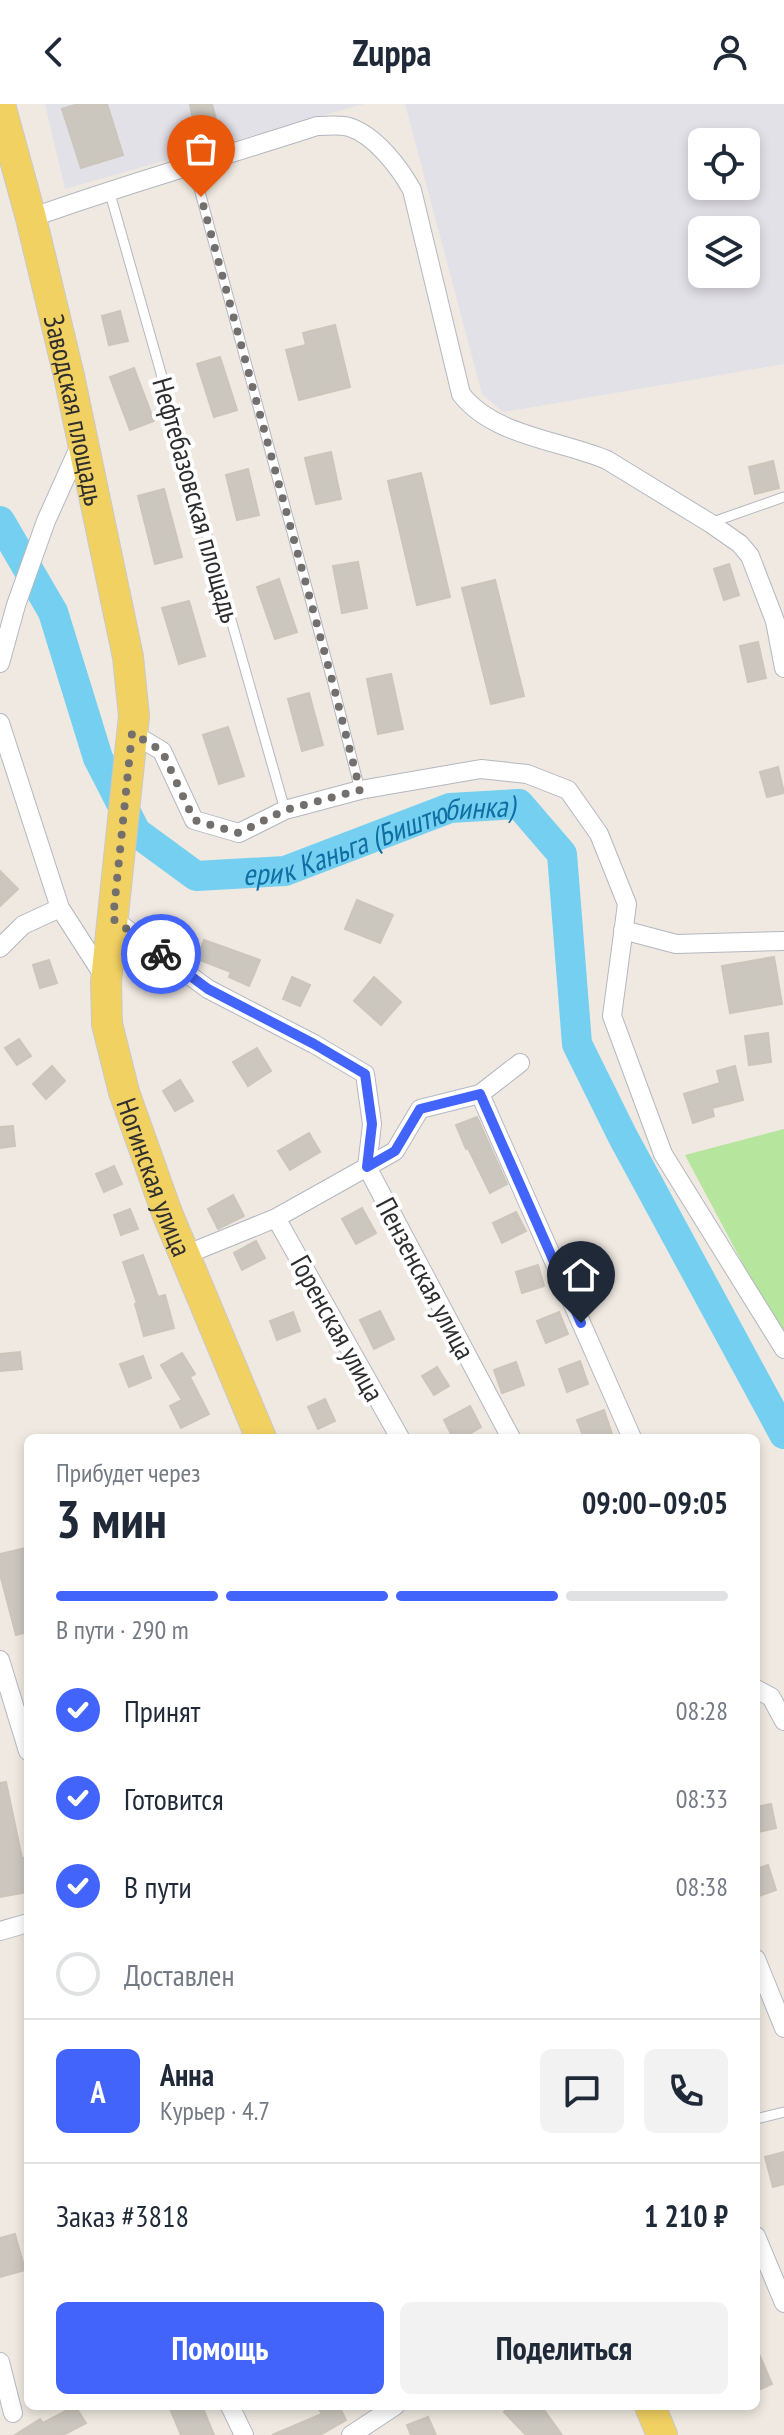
<!DOCTYPE html>
<html lang="ru">
<head>
<meta charset="utf-8">
<style>
	body { margin:0; font-family:"PT Sans Narrow",sans-serif; background:#f2f2f3; color:#1f2937; height:100vh; display:flex; flex-direction:column; font-size:30px; white-space:nowrap }
	* { box-sizing:border-box; margin:0 }
	p { font-size:26px; color:#747a83 }
	.icon { flex:none; width:44px; height:44px; fill:none; stroke:currentColor; stroke-width:2; stroke-linecap:round; stroke-linejoin:round }
	.map { position:relative; flex:1; overflow:hidden }
	.panel { position:absolute; left:24px; top:1330px; width:736px; height:976px; display:flex; flex-direction:column; background:#fff; border-radius:12px; box-shadow:0 4px 12px #0003 }
	.panel>* { flex:none }
	.tools { position:absolute; left:688px; top:24px; display:grid; gap:16px }
	.tools a { display:grid; place-items:center; width:72px; height:72px; border-radius:12px; background:#fff; box-shadow:0 4px 12px #0003; font-size:40px }
	.pin { position:absolute; display:grid; place-items:center; width:68px; height:68px; color:#fff; margin:-82px -34px; border-radius:50% 50% 50% 0; rotate:-45deg; box-shadow:0 0 8px #0007 }
	.pin .icon { rotate:45deg }
	.courier { position:absolute; display:grid; place-items:center; width:80px; height:80px; margin:-40px; border:6px solid #4264fb; border-radius:50%; background:#fff; color:#222; box-shadow:0 2px 10px #0007 }
	.head em { font-style:normal; font-weight:700 }
	.head div { display:flex; flex-direction:column-reverse }
	.head { display:flex; align-items:center; justify-content:space-between; height:136px; padding:0 32px }
	h1 { font-size:52px; font-weight:700; line-height:60px }
	.bar { display:grid; grid-template-columns:repeat(4,1fr); gap:12px 8px; align-content:center; height:96px; padding:0 32px }
	.bar i { height:10px; border-radius:6px; background:#e0e1e3 }
	.bar .current { background:#4264fb }
	.bar p { grid-column:span 4 }
	.line { display:flex; align-items:center; gap:20px; padding:0 32px; border-top:2px solid #e0e1e3 }
	.line div { flex:1 }
	.round { display:grid; place-items:center; flex:none; width:84px; height:84px; border-radius:12px; background:#f2f2f3 }
	ol { padding:0 32px; list-style:none }
	li { display:flex; align-items:center; gap:24px; height:88px }
	li p { margin-inline-start:auto }
	li .icon { padding:8px; border-radius:50%; background:#4264fb; color:#fff; stroke-width:4 }
	li:last-child { color:#747a83 }
	li i { width:44px; height:44px; border:4px solid #e0e1e3; border-radius:50% }
	.primary-button { display:flex; gap:16px; margin-top:auto; padding:16px 32px }
	.primary-button a { flex:1; height:92px; border-radius:12px; background:#4264fb; color:#fff; font-size:32px; font-weight:700; line-height:92px; text-align:center }
	.primary-button a+a { background:#f2f2f3; color:#1f2937 }
	header { display:flex; justify-content:space-between; align-items:center; height:104px; padding:0 32px; background:#fff; font-size:36px; font-weight:700 }
	.map>svg:first-child { display:block }
	.industrial { fill:#e3e1e8; fill-rule:evenodd }
	.green { fill:#b6e59e }
	.lines { fill:none; stroke-linecap:round; stroke-linejoin:round }
	.river { stroke:#75cff0; stroke-width:30 }
	.building { fill:#cbc7bf; stroke:#cbc5ba; stroke-width:2 }
	.service-casing { stroke:#b4b7c1; stroke-width:11 }
	.minor-casing { stroke:#b4b7c1; stroke-width:20 }
	.primary-casing { stroke:#c9c9c9; stroke-width:32 }
	.service { stroke:#fff; stroke-width:9 }
	.minor { stroke:#fff; stroke-width:18 }
	.primary { stroke:#f2d163; stroke-width:30 }
	.done { stroke:#726f6d; stroke-width:8; stroke-dasharray:0 14.4 }
	.route { stroke:#4264fb; stroke-width:10 }
	.labels { text-anchor:middle; dominant-baseline:central; stroke-width:8; stroke-linejoin:round; paint-order:stroke }
	.street-label { font-size:28px; fill:#2e2e2e; stroke:#fff }
	.water-label { font-size:30px; font-style:italic; fill:#0d6fa3; stroke:#fff }
</style>
</head>
<body>
<header><svg class="icon" aria-label="back" viewBox="0 0 24 24"><path d="M15 5l-7 7 7 7"/></svg>Zuppa<svg class="icon" aria-label="person" viewBox="0 0 24 24"><circle cx="12" cy="8" r="4"/><path d="M4 21q1-7 8-7t8 7"/></svg></header>
<div class="map">
<svg width="784" height="2331" viewBox="0 0 784 2331">
	<rect width="100%" height="100%" fill="#efe9e1"/>
	<path class="industrial" d="M45 0H364L65 85Z
		M405 0H784V260L503 308 482 290ZM702 38H746V82H702ZM702 126H746V170H702Z"/>
	<path class="green" d="M784 1025V1237L685 1051Z"/>
	<g class="lines">
		<path class="river" id="s1" d="M0 417 53 508 98 654 136 728 196 772 285 767 450 704 519 700 562 750 577 940 623 1033 784 1330"/>
	</g>
	<path class="building" d="M78 0H107L123 51 81 64 62 5Z
		M190 0H212L220 31 197 36Z
		M120 207 128 237 109 241 102 212Z
		M335 221 350 283 299 296 286 246 306 241 303 229Z
		M220 253 237 306 214 313 197 260Z
		M134 264 154 317 130 326 110 273Z
		M331 348 341 395 316 400 305 354Z
		M773 357 779 384 755 390 749 363Z
		M248 365 259 411 237 416 226 371Z
		M421 369 450 493 417 501 388 377Z
		M164 385 182 453 155 460 138 392Z
		M358 458 367 504 342 509 333 462Z
		M729 460 739 491 724 496 714 465Z
		M279 475 297 528 275 535 257 483Z
		M495 476 524 592 491 600 462 484Z
		M189 497 205 552 179 560 162 504Z
		M758 538 766 574 748 578 740 542Z
		M391 570 403 625 378 630 367 575Z
		M309 589 323 641 302 647 288 595Z
		M228 623 244 672 219 680 203 631Z
		M778 663 784 689 767 693 760 668Z
		M0 767 18 785 0 802Z
		M357 796 393 811 380 839 345 825Z
		M204 836 260 856 249 882 229 873 231 868 197 855Z
		M774 853 782 900 730 909 722 862Z
		M49 856 57 879 40 884 33 861Z
		M292 873 310 881 300 902 283 895Z
		M374 873 401 898 381 921 354 897Z
		M768 929 771 958 749 961 745 932Z
		M19 935 31 952 17 961 5 944Z
		M257 944 271 967 248 982 233 958Z
		M52 962 65 977 46 995 33 980Z
		M735 962 743 996 712 1004 714 1012 693 1019 684 990 720 979 717 967Z
		M180 976 193 997 175 1007 163 987Z
		M477 1013 507 1080 490 1089 468 1044 466 1045 456 1021Z
		M13 1022 15 1042 0 1044V1023Z
		M309 1029 320 1048 290 1066 278 1047Z
		M114 1062 122 1080 104 1088 96 1070Z
		M233 1091 244 1112 218 1125 208 1105Z
		M362 1104 376 1129 356 1140 342 1115Z
		M130 1105 138 1125 121 1131 114 1111Z
		M516 1108 526 1127 502 1139 493 1119Z
		M256 1137 265 1154 242 1166 234 1149Z
		M143 1151 158 1193 165 1191 174 1224 144 1232 135 1200 137 1199 123 1158Z
		M538 1161 544 1182 522 1189 516 1168Z
		M380 1207 394 1235 374 1245 360 1216Z
		M293 1208 300 1227 277 1236 270 1217Z
		M559 1208 568 1230 546 1239 537 1217Z
		M20 1248 22 1265 0 1267V1250Z
		M182 1249 195 1270 190 1273 209 1310 181 1324 170 1302 182 1296 161 1261Z
		M143 1252 151 1274 129 1283 120 1260Z
		M580 1257 588 1280 567 1288 559 1265Z
		M516 1258 524 1281 502 1289 494 1266Z
		M437 1263 449 1282 434 1291 422 1272Z
		M325 1295 335 1317 318 1325 308 1303Z
		M470 1302 481 1323 462 1334H453L444 1316Z
		M604 1306 612 1330 603 1334H584L577 1316Z
		M26 1444 28 1453V1528L16 1531 0 1470V1450Z
		M6 1678 22 1754 28 1753V1788L0 1793V1679Z
		M771 1700 776 1724 758 1728 756 1703Z
		M768 1761 776 1786 756 1793V1765Z
		M784 2048V2080L773 2083 765 2053Z
		M15 2130 25 2166 0 2173V2134Z
		M756 2243 772 2280 756 2287Z
		M75 2302 86 2319 63 2331H15L40 2315 43 2319Z
		M169 2302H202L214 2331H181Z
		M317 2302H339L346 2316 320 2331H272L322 2310Z
		M510 2302H541L562 2331H526L504 2308Z
		M428 2313 436 2331H411L407 2321Z"/>
	<g class="lines">
		<g class="service-casing">
			<path id="service" d="M193 62 332 576 360 686
				M109 86 285 706
				M710 419 784 393
				M756 2015 784 2008"/>
		</g>
		<g class="minor-casing">
			<path id="minor" d="M31 114C125 80 222 53 317 22 327 22 339 20 349 23 375 31 400 64 412 86L461 290C493 332 560 336 607 356L710 419 740 440 750 452 775 517 784 564
				M0 559 16 501 46 417 82 337
				M0 619 60 804 105 874
				M132 629 162 647 194 716 239 729 285 706 360 686 481 665 527 670 568 686 599 730 627 800 612 912 663 1050 784 1245
				M113 815 208 885 314 940 365 970 372 1020 367 1063 511 1334
				M623 826 676 840 784 837
				M0 844 23 821 60 804
				M480 990 632 1334
				M276 1114 400 1334
				M185 1151 276 1114 367 1063 395 1047 420 1005 480 990 520 959
				M0 1556 28 1647
				M756 1585 771 1593 784 1617
				M0 1827 28 1819
				M756 1855 784 1924
				M756 2132 784 2199
				M0 2258 13 2309
				M230 2302 244 2331
				M351 2331 395 2302"/>
		</g>
		<g class="primary-casing">
			<g id="primary">
				<path id="s2" d="M0 1 31 114 69 272 128 553 134 612 106 877 107 920 124 988 167 1109 261 1334"/>
				<path d="M650 2302 662 2331"/>
			</g>
		</g>
		<use href="#service" class="service"/>
		<use href="#minor" class="minor"/>
		<use href="#primary" class="primary"/>
	</g>
	<g class="lines">
		<path class="done" d="M161 850 113 815 132 629 162 647 194 716 239 729 285 706 360 686 332 576 201 93"/>
		<path class="route" d="M161 850 208 885 314 940 365 970 372 1020 367 1063 395 1047 420 1005 480 990 581 1219"/>
	</g>
	<g class="labels">
		<g class="street-label">
			<text stroke="none"><textPath href="#s2" startOffset="314">Заводская площадь</textPath></text>
			<text transform="translate(197 396) rotate(74)">Нефтебазовская площадь</text>
			<text stroke="none"><textPath href="#s2" startOffset="1096">Ногинская улица</textPath></text>
			<text transform="translate(426 1174) rotate(62)">Пензенская улица</text>
			<text transform="translate(338 1224) rotate(61)">Горенская улица</text>
		</g>
		<g class="water-label">
			<text stroke="none"><textPath href="#s1" startOffset="604">ерик Каньга (Биштюбинка)</textPath></text>
		</g>
	</g>
</svg>
<div class="tools">
<a><svg class="icon" aria-label="locate" viewBox="0 0 24 24"><circle cx="12" cy="12" r="6"/><path d="M12 2v4M12 18v4M2 12h4M18 12h4"/></svg></a>
<a><svg class="icon" aria-label="layers" viewBox="0 0 24 24"><path d="M12 4l9 5-9 5-9-5zM3 14l9 5 9-5"/></svg></a>
</div>
<div class="pin" style="left:201px;top:93px;background:#ea580c"><svg class="icon" aria-label="bag" viewBox="0 0 24 24"><path d="M5 8h14l-1 12H6zM9 8a3 3 0 0 1 6 0"/></svg></div>
<div class="pin" style="left:581px;top:1219px;background:#1f2937"><svg class="icon" aria-label="home" viewBox="0 0 24 24"><path d="M3 11l9-7 9 7M6 9v11h12V9"/></svg></div>
<div class="courier" style="left:161px;top:850px"><svg class="icon" aria-label="bike" viewBox="0 0 24 24"><circle cx="6" cy="16" r="4"/><circle cx="18" cy="16" r="4"/><path d="M6 16l4-8h5l3 8M10 8l3 8H6M13 5h3"/></svg></div>
<section class="panel">
<div class="head"><div><h1>3 мин</h1><p>Прибудет через</p></div><em>09:00–09:05</em></div>
<div class="bar"><i class="current"></i><i class="current"></i><i class="current"></i><i></i><p>В пути · 290 m</p></div>
<ol>
<li><svg class="icon" aria-label="check" viewBox="0 0 24 24"><path d="M5 12l5 5 9-10"/></svg>Принят<p>08:28</p></li>
<li><svg class="icon" aria-label="check" viewBox="0 0 24 24"><path d="M5 12l5 5 9-10"/></svg>Готовится<p>08:33</p></li>
<li><svg class="icon" aria-label="check" viewBox="0 0 24 24"><path d="M5 12l5 5 9-10"/></svg>В пути<p>08:38</p></li>
<li><i></i>Доставлен</li>
</ol>
<div class="line" style="height:144px"><b class="round" style="background:#4264fb;color:#fff">А</b><div><b>Анна</b><p>Курьер · 4.7</p></div><a class="round"><svg class="icon" aria-label="chat" viewBox="0 0 24 24"><path d="M4 5h16v11H9l-5 4z"/></svg></a><a class="round"><svg class="icon" aria-label="phone" viewBox="0 0 24 24"><path d="M5 4h4l2 5-3 2q2 4 5 5l2-3 5 2v4C11 20 4 13 5 4z"/></svg></a></div>
<div class="line" style="height:104px"><div>Заказ #3818</div><b>1 210 ₽</b></div>
<div class="primary-button"><a>Помощь</a><a>Поделиться</a></div>
</section>
</div>
</body>
</html>
